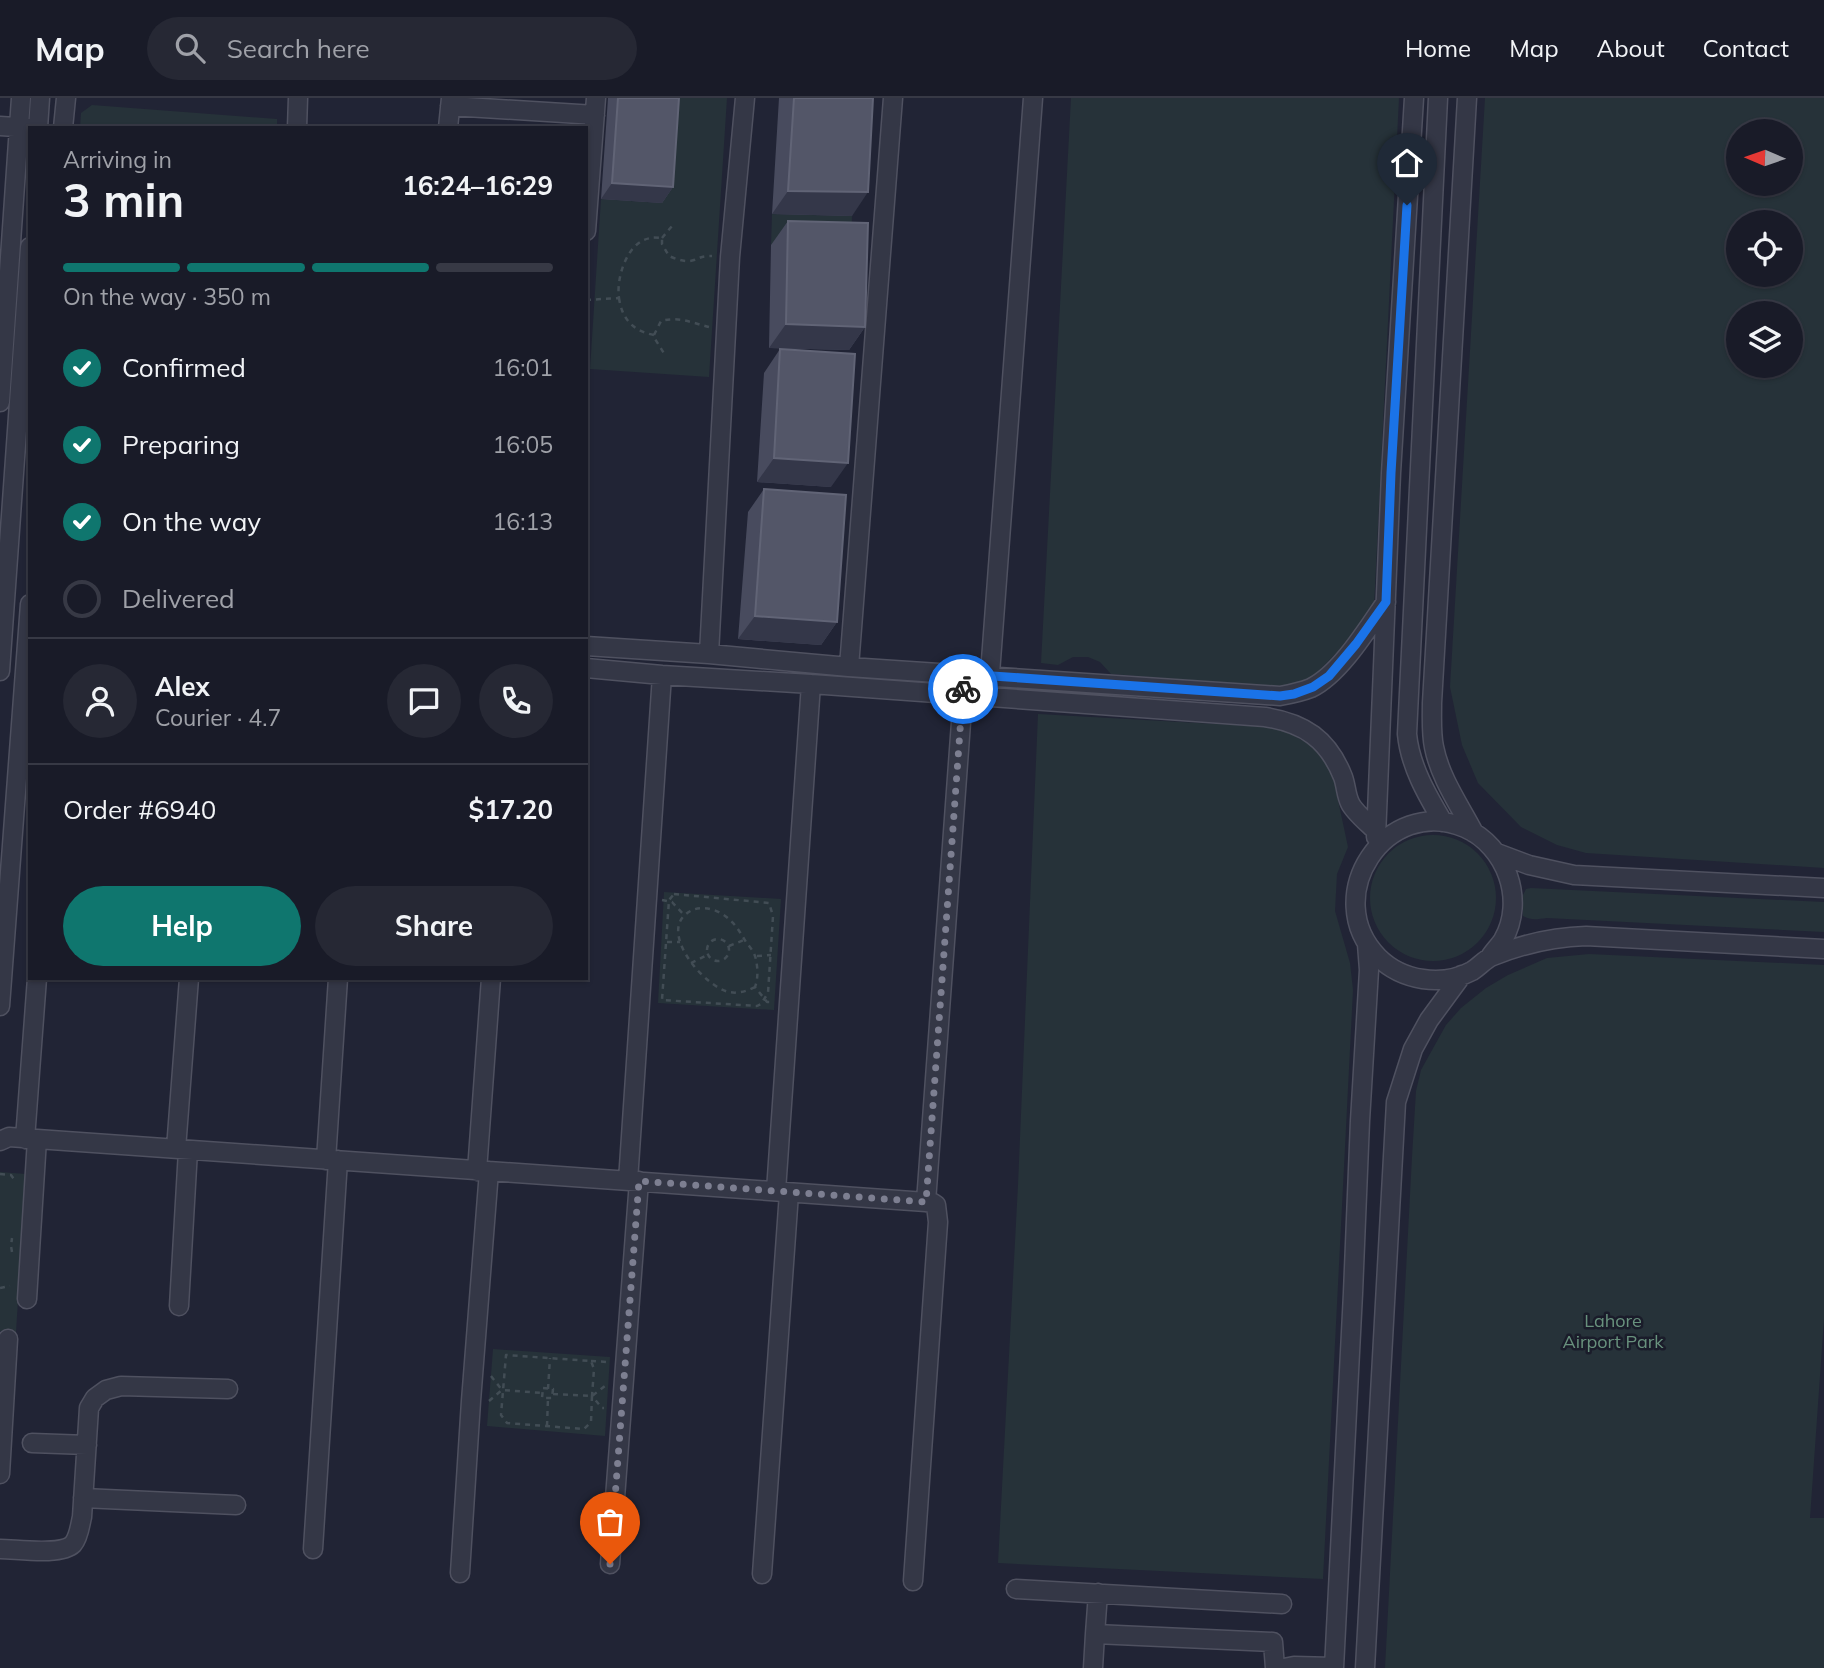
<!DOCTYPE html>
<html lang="en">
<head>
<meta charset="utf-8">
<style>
	body { margin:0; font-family:Mulish,sans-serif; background:#262834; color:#f1f3f6; height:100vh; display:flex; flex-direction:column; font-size:26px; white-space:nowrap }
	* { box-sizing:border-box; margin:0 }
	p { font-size:23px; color:#9fa1a8 }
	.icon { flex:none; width:38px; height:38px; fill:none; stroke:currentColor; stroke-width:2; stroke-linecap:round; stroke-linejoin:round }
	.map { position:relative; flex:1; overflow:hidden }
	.details { position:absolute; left:28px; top:28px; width:560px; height:854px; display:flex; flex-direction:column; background:#191b28; border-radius:0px; box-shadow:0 2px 5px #0004,0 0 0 2px #373945 }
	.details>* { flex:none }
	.needle { width:46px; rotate:272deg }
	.fabs { position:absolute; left:1726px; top:21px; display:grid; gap:14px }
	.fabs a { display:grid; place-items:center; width:77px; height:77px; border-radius:50%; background:#191b28; box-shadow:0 2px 5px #0004,0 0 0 2px #373945; font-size:35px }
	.pin { position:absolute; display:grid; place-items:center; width:60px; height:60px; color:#fff; margin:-72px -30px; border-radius:50% 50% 50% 0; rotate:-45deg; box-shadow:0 0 7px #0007 }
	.pin .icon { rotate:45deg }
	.courier { position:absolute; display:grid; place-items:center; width:70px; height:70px; margin:-35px; border:5px solid #1a73e8; border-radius:50%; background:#fff; color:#222; box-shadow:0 2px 9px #0007 }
	.headline em { font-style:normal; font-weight:700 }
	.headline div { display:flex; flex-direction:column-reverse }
	.headline { display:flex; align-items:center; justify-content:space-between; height:119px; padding:0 35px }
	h1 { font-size:46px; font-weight:700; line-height:52px }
	.bar { display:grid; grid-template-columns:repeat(4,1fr); gap:10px 7px; align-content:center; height:84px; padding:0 35px }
	.bar i { height:9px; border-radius:5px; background:#373945 }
	.bar .selected { background:#0f766e }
	.bar p { grid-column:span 4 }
	.line { display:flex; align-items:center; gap:18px; padding:0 35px; border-top:2px solid #373945 }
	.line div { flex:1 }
	.round { display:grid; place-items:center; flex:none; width:74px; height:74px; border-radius:37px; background:#262834 }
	ol { padding:0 35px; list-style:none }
	li { display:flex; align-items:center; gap:21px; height:77px }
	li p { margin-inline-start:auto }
	li .icon { padding:7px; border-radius:50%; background:#0f766e; color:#fff; stroke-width:4 }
	li:last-child { color:#9fa1a8 }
	li i { width:38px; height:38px; border:4px solid #373945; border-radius:50% }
	.button { display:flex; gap:14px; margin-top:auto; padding:14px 35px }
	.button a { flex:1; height:80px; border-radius:42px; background:#0f766e; color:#fff; font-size:28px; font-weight:700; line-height:80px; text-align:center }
	.button a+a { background:#262834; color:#f1f3f6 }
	header { display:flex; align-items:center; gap:42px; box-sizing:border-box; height:98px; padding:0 35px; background:#191b28; border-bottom:2px solid #373945 }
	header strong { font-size:33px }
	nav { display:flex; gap:38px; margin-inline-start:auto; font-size:24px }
	.search { width:490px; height:63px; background:#262834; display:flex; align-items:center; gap:18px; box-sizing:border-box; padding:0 24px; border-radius:38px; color:#9fa1a8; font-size:26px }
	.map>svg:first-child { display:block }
	.green { fill:#263239; fill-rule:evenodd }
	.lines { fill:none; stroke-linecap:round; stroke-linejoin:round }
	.minor-casing { stroke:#4f5160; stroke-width:21 }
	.path { stroke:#424d55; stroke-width:2.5; stroke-dasharray:5 5; stroke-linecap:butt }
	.minor { stroke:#343746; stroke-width:18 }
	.wall { fill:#484b5e }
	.shaded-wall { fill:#343749 }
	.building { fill:#535668; stroke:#616476; stroke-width:2 }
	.done { stroke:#7d7f91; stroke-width:7; stroke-dasharray:0 12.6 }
	.route { stroke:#1a73e8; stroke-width:9 }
	.labels { text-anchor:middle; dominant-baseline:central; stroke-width:5; stroke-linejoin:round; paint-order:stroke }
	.park-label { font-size:18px; fill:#68917d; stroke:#1a1c2a }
</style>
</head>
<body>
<header>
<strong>Map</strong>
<div class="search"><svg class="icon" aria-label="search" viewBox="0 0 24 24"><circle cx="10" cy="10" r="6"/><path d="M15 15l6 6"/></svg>Search here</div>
<nav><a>Home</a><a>Map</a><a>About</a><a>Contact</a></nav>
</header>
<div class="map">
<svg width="1824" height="1570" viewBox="0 0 1824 1570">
	<rect width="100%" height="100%" fill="#212435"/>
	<path class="green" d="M669 0H727L709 279 590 271 601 101 662 105Z
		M1071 0H1399L1374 509 1339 552 1316 576 1299 587 1271 588 1111 576 1100 564 1088 559H1073L1058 567 1041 565Z
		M1485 0H1824V770L1586 755 1557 747 1521 729 1478 685 1462 647 1450 589ZM1738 33H1790V86H1738ZM1738 124H1790V177H1738ZM1738 215H1790V268H1738Z
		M92 7 277 21V30H80L81 15Z
		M772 116 852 118 851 148 771 147Z
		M1038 616 1270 629 1285 633 1313 648 1324 661 1332 674 1348 749 1337 776 1335 813 1350 865 1353 892 1323 1481 998 1465 1018 1087Z
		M1370 800a63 63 0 1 1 126 0a63 63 0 1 1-126 0Z
		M1531 790 1824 804V834L1547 820C1538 821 1531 823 1523 818V797L1526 791Z
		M664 794 781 801 774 912 658 905Z
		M1589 856 1824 867V1221L1810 1420H1824V1570H1385L1412 1059 1416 993 1421 972 1446 927 1461 910 1486 890 1508 877 1547 860Z
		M0 1074 26 1076 16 1234 0 1233Z
		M493 1251 610 1259 605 1338 487 1328Z"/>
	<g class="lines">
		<g class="minor-casing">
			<path id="minor" d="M1438 0 1407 636C1410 668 1427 697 1443 724
				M1467 0 1432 605C1432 619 1431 635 1434 649 1440 680 1460 708 1474 735
				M450 8 595 17
				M0 28 30 30
				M38 30 40 0
				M63 30 66 0
				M297 30 298 0
				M448 30 451 0
				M586 133 596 0
				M0 304 21 0
				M586 548 709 556 849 569 1280 598C1291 596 1301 594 1311 590 1340 576 1368 530 1386 504
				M709 556 730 159 745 0
				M849 569 893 0
				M586 570 662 577 811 586 1265 619C1304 625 1328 641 1343 679 1346 687 1346 697 1350 705 1354 714 1369 726 1376 733
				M0 573 30 149
				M989 589 1033 0
				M1376 739 1391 375 1414 0
				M1497 755 1529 767 1574 777 1824 790
				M1490 859C1494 853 1499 848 1503 842 1526 802 1506 748 1465 730 1386 696 1319 799 1378 859 1402 883 1442 889 1472 873 1480 868 1485 861 1493 858 1523 846 1554 839 1586 838L1824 851
				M0 908 30 506
				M25 1041 37 880
				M0 1043 9 1039 37 1041 926 1104 963 597 964 576
				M176 1051 189 880
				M326 1062 338 880
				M477 1073 491 880
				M628 1083 662 577
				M776 1093 811 586
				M27 1201 37 1041
				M179 1208 188 1052
				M32 1345 87 1347
				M0 1376 8 1241
				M83 1400 236 1407
				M0 1451C17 1451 61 1458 73 1446 79 1439 80 1427 82 1419L89 1310 95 1300 106 1292 121 1288 228 1291
				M313 1451 338 1062
				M610 1466 639 1083
				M460 1475 471 1303 489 1073
				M762 1476 789 1095
				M913 1483 938 1124 936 1107 933 1105 926 1104
				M1016 1491 1282 1506
				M1095 1536 1098 1495
				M1093 1570 1095 1536 1273 1544 1275 1570
				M1284 1570 1294 1568 1334 1569
				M1334 1570 1353 1195 1360 1023 1369 872 1367 846
				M1365 1570 1396 1004 1413 951 1429 922 1462 877"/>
		</g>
		<path class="path" d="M662 140 672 128
			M619 200C622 221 633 233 654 237L655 241 665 257
			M586 202 619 200C616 180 627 143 651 140 651 139 661 140 662 140V146L669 158C676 161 686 165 694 162 702 159 702 158 712 158
			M654 237 661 223C679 218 692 225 709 229
			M674 796 769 805 773 818 768 895 761 906 757 908 662 902 669 802Z
			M662 802 672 804 684 817
			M707 852a11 11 0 1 1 22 0a11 11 0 1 1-22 0Z
			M667 844H680
			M729 848 744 842
			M757 858 771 857
			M691 865 707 857
			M755 889C747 893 738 896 729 894 705 889 660 837 686 816 699 805 719 811 730 822 737 828 741 836 746 844 750 849 755 855 756 862 758 871 758 881 755 889L767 904H772
			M0 1076 11 1077 16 1084
			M12 1154 11 1148 12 1140
			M0 1190 10 1188
			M591 1263 608 1264
			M491 1278 502 1292
			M543 1290 553 1291 552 1300H542Z
			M548 1291 550 1260
			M553 1296 592 1298 605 1288
			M592 1298 591 1324 584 1331 507 1325 501 1317 506 1257 591 1263 594 1271 592 1298 602 1310H604
			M489 1303 502 1292 543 1295
			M547 1328 548 1300"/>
		<use href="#minor" class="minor"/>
	</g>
	<path class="wall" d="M608 0H679L673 89 662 105 601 101Z
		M779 0H873L852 118 772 116Z
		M788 123 865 229 849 252 769 250 771 147Z
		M780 251 831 389 757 384 764 275Z
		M764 391 837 524 821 547 738 541 748 414Z"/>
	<path class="shaded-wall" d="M612 85 673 89 662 105 601 101Z
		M788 93 868 94 852 118 772 116Z
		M786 226 865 229 849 252 769 250Z
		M774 360 848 365 831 389 757 384Z
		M755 518 837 524 821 547 738 541Z"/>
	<path class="building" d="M618 0H679L673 89 612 85Z
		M794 0H873L868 94 788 93Z
		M788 123 868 125 865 229 786 226Z
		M780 251 855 256 848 365 774 360Z
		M764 391 846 397 837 524 755 518Z"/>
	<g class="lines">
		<path class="done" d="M610 1466 639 1083 926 1104 963 591"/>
		<path class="route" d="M963 591 964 576 1280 598 1294 596 1313 589 1329 578 1356 546 1386 504 1391 375 1407 107"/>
	</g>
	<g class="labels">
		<g class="park-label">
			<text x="1613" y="1222">Lahore<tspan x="1613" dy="21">Airport Park</tspan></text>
		</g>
	</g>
</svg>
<div class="fabs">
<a><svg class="needle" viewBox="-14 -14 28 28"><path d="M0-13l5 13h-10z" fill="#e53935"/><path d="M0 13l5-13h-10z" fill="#9fa1a8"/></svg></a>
<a><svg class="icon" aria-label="locate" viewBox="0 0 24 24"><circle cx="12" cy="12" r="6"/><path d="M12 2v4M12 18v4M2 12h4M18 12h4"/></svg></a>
<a><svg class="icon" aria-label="layers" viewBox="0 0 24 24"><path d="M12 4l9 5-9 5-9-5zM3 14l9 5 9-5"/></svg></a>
</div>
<div class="pin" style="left:610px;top:1466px;background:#ea580c"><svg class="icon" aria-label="bag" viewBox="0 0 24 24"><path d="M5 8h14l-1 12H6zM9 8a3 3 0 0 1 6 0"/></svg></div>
<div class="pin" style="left:1407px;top:107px;background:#1f2937"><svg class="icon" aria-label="home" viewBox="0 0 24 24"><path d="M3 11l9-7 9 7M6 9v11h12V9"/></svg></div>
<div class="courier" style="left:963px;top:591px"><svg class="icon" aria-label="bike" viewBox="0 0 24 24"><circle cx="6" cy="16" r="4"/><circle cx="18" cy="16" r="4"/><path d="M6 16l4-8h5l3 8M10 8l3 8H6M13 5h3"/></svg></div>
<section class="details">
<div class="headline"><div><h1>3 min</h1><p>Arriving in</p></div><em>16:24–16:29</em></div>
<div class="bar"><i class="selected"></i><i class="selected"></i><i class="selected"></i><i></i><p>On the way · 350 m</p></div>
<ol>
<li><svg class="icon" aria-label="check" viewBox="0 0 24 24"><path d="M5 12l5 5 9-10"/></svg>Confirmed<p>16:01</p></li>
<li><svg class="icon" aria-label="check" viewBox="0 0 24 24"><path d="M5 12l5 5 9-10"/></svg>Preparing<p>16:05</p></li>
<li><svg class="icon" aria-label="check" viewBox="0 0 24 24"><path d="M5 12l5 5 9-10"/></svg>On the way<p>16:13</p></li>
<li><i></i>Delivered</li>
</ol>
<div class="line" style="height:126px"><a class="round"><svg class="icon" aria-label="person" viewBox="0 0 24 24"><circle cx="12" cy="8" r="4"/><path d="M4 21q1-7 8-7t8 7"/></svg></a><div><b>Alex</b><p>Courier · 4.7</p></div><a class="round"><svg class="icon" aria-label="chat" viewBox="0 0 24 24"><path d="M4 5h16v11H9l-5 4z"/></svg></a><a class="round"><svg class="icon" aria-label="phone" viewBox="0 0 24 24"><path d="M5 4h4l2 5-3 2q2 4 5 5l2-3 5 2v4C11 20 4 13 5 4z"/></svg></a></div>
<div class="line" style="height:91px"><div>Order #6940</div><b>$17.20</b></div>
<div class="button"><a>Help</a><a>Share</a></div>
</section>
</div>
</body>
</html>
